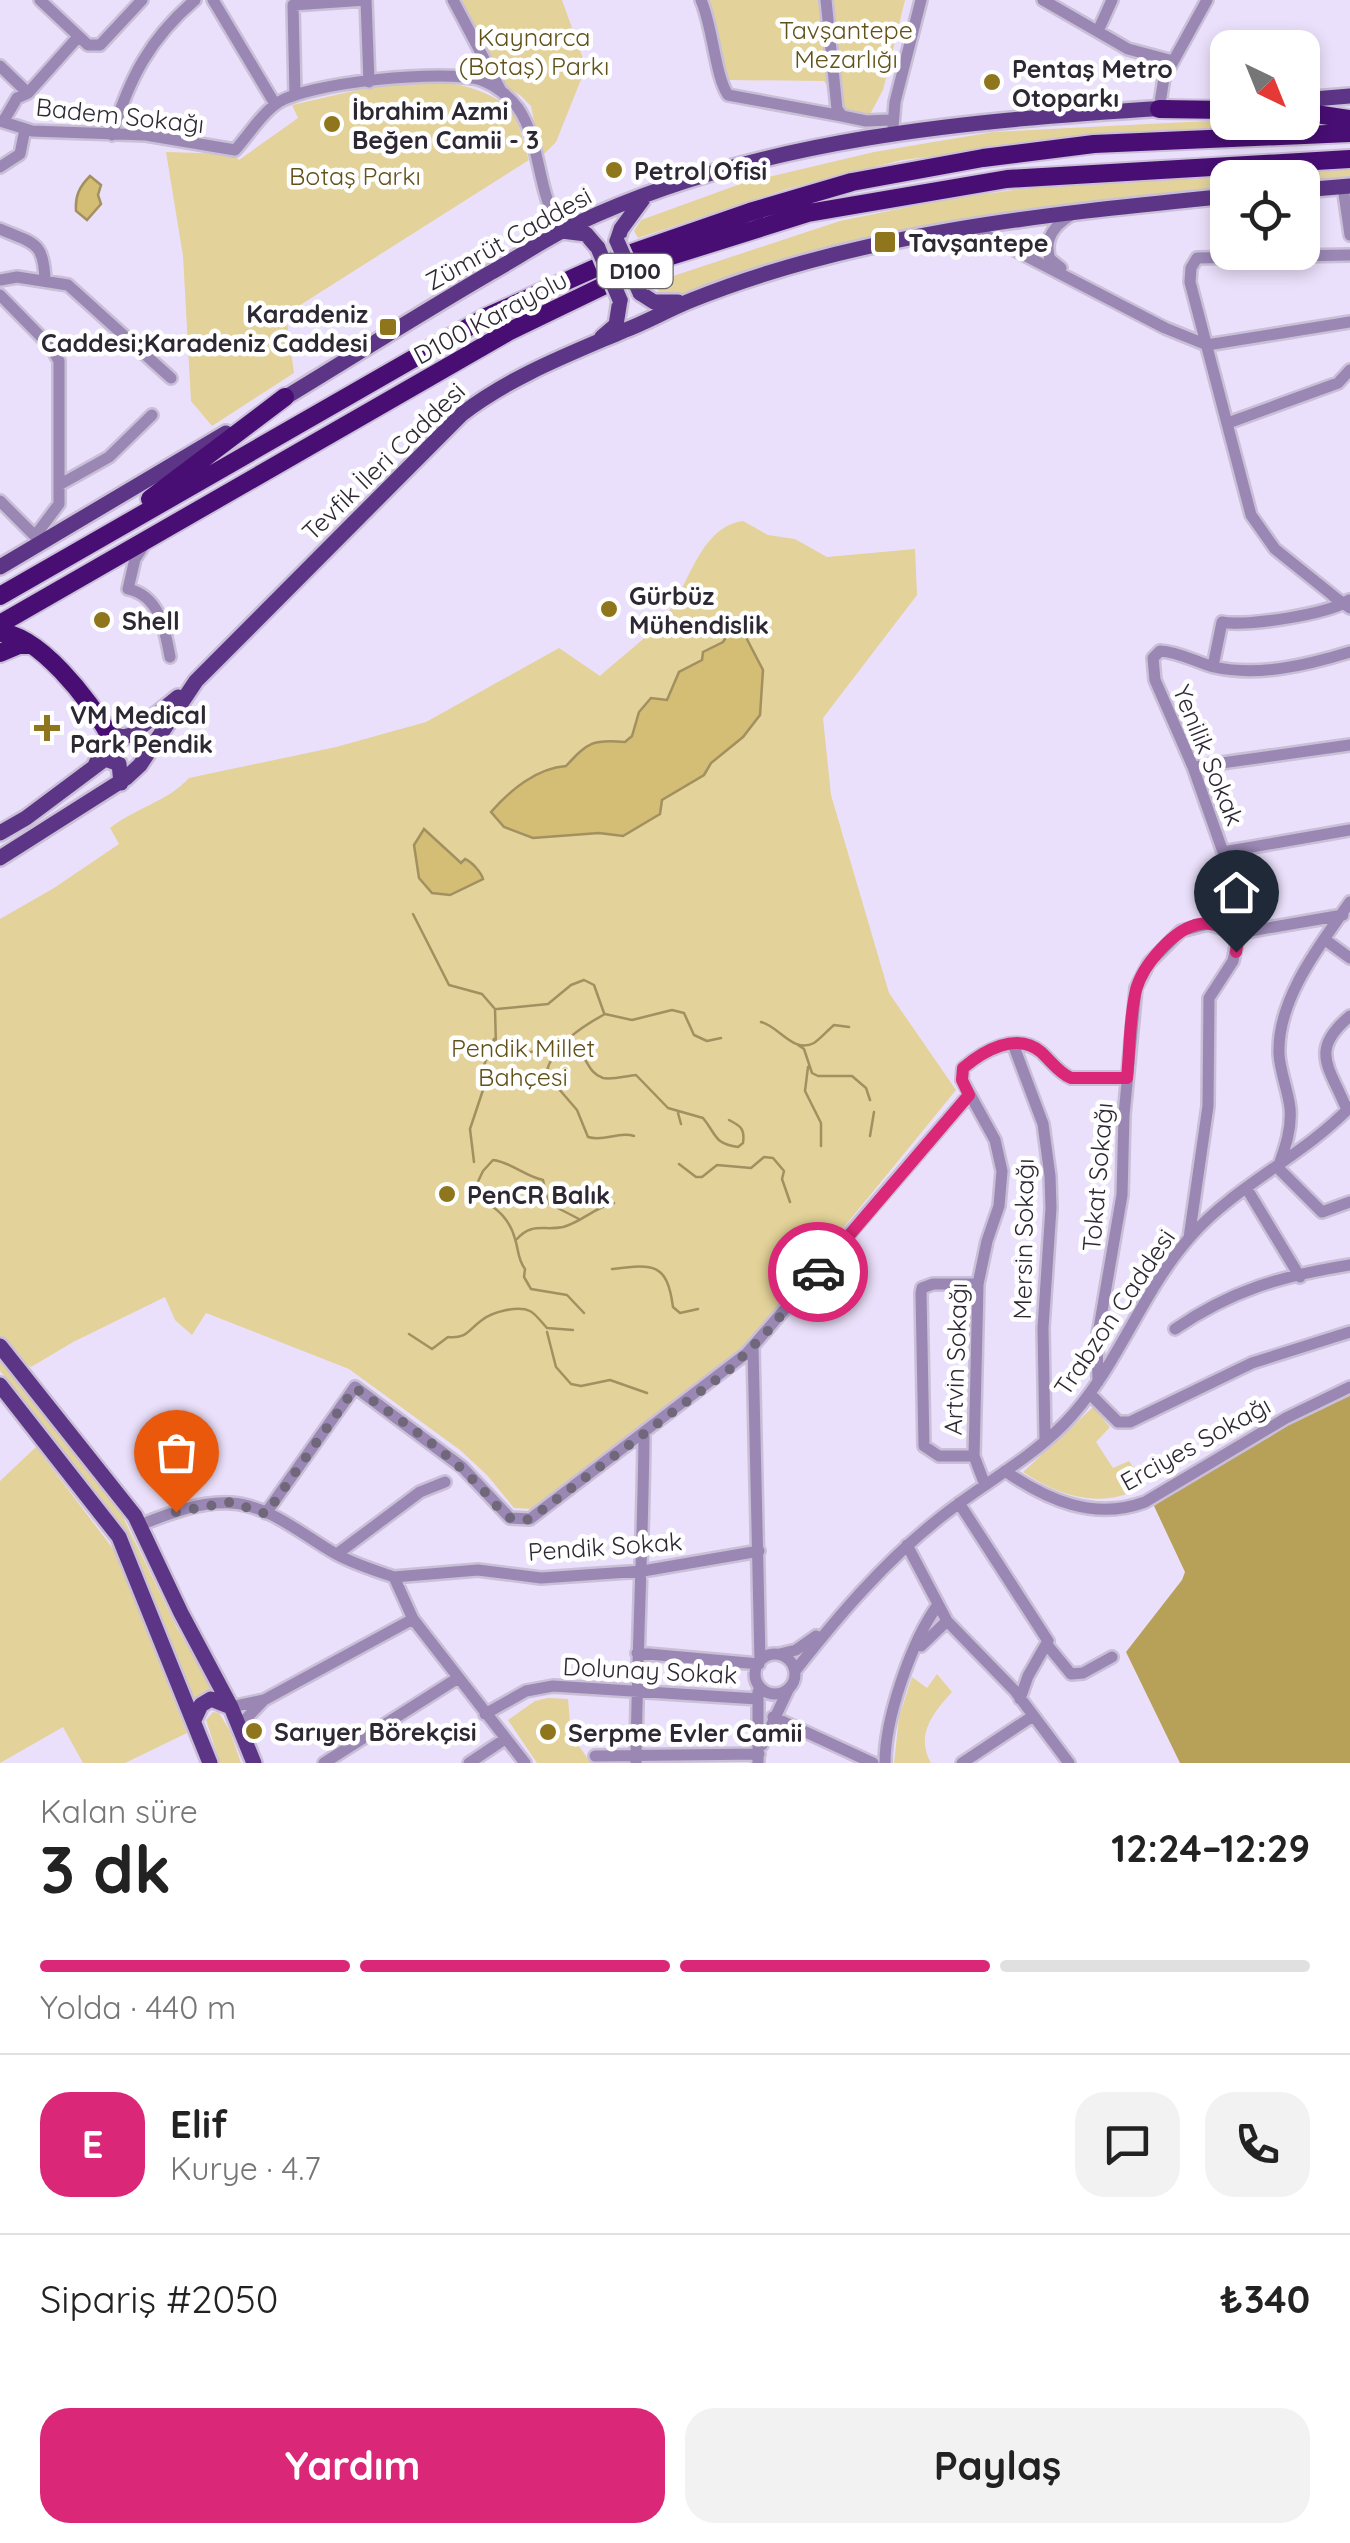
<!DOCTYPE html>
<html lang="tr">
<head>
<meta charset="utf-8">
<style>
	body { margin:0; font-family:Quicksand,sans-serif; background:#f2f2f2; color:#222; height:100vh; display:flex; flex-direction:column; font-size:38px; white-space:nowrap }
	* { box-sizing:border-box; margin:0 }
	p { font-size:32px; color:#767676 }
	.icon { flex:none; width:55px; height:55px; fill:none; stroke:currentColor; stroke-width:2; stroke-linecap:round; stroke-linejoin:round }
	.map { position:relative; height:1763px; overflow:hidden }
	.sheet { display:flex; flex-direction:column; background:#fff; flex:1 }
	.sheet>* { flex:none }
	.needle { width:65px; rotate:137deg }
	.fabs { position:absolute; left:1210px; top:30px; display:grid; gap:20px }
	.fabs a { display:grid; place-items:center; width:110px; height:110px; border-radius:20px; background:#fff; box-shadow:0 5px 15px #0003; font-size:50px }
	.pin { position:absolute; display:grid; place-items:center; width:85px; height:85px; color:#fff; margin:-102px -42px; border-radius:50% 50% 50% 0; rotate:-45deg; box-shadow:0 0 10px #0007 }
	.pin .icon { rotate:45deg }
	.courier { position:absolute; display:grid; place-items:center; width:100px; height:100px; margin:-50px; border:8px solid #db2777; border-radius:50%; background:#fff; color:#222; box-shadow:0 2px 12px #0007 }
	.overview em { font-style:normal; font-weight:800 }
	.overview div { display:flex; flex-direction:column-reverse }
	.overview { display:flex; align-items:center; justify-content:space-between; height:170px; padding:0 40px }
	h1 { font-size:65px; font-weight:800; line-height:75px }
	.bar { display:grid; grid-template-columns:repeat(4,1fr); gap:15px 10px; align-content:center; height:120px; padding:0 40px }
	.bar i { height:12px; border-radius:8px; background:#e0e0e0 }
	.bar .current { background:#db2777 }
	.bar p { grid-column:span 4 }
	.line { display:flex; align-items:center; gap:25px; padding:0 40px; border-top:2px solid #e0e0e0 }
	.line div { flex:1 }
	.round { display:grid; place-items:center; flex:none; width:105px; height:105px; border-radius:30px; background:#f2f2f2 }
	.primary-button { display:flex; gap:20px; margin-top:auto; padding:20px 40px }
	.primary-button a { flex:1; height:115px; border-radius:30px; background:#db2777; color:#fff; font-size:40px; font-weight:800; line-height:115px; text-align:center }
	.primary-button a+a { background:#f2f2f2; color:#222 }
	.map>svg:first-child { display:block }
	.green { fill:#e3d299 }
	.forest { fill:#b7a158 }
	.water { fill:#d4bd74; stroke:#a29061; stroke-width:2.5 }
	.lines { fill:none; stroke-linecap:round; stroke-linejoin:round }
	.stream { stroke:#a29061; stroke-width:2.5 }
	.minor-casing { stroke:#c9bfd7; stroke-width:16 }
	.major-casing { stroke:#c9bfd7; stroke-width:20 }
	.highway-casing { stroke:#c9bfd7; stroke-width:22 }
	.minor { stroke:#9a87b4; stroke-width:11 }
	.major { stroke:#5d3586; stroke-width:15 }
	.highway { stroke:#480e74; stroke-width:18 }
	.major-bridge-casing { stroke:#c9bfd7; stroke-width:20; stroke-linecap:butt }
	.major-bridge { stroke:#5d3586; stroke-width:15 }
	.done { stroke:#70687a; stroke-width:10; stroke-dasharray:0 18 }
	.route { stroke:#db2777; stroke-width:12 }
	.poi-dot { fill:#8f761c; stroke:#fff; stroke-width:4 }
	.labels { text-anchor:middle; dominant-baseline:central; stroke-width:9; stroke-linejoin:round; paint-order:stroke }
	.shield { fill:#fff; stroke:#6c6871; stroke-width:2.5 }
	.shield-label { font-size:22px; font-weight:bold; fill:#2d2834 }
	.park-label { font-size:25px; fill:#62521a; stroke:#fff }
	.poi-label { font-size:25px; font-weight:bold; fill:#2d2834; stroke:#fff; text-anchor:start }
	.street-label { font-size:25px; fill:#2d2834; stroke:#fff }
</style>
</head>
<body>
<div class="map">
<svg width="1350" height="1763" viewBox="0 0 1350 1763">
	<rect width="100%" height="100%" fill="#ebe0fb"/>
	<path class="green" d="M457 0H562L586 67 556 142 544 154 540 151 531 106 520 95 503 86Z
		M707 0H905L883 90 868 118 847 112 824 81 727 80Z
		M423 80C448 80 498 91 514 114 519 122 525 148 529 160L286 314 294 373 212 426 191 401 183 256 166 152 233 154 239 160 298 118 292 105 379 85Z
		M1227 120 1232 123 1209 131 1076 140 902 160 787 189 638 238 634 231 641 220 743 183 874 152 993 132Z
		M1350 169V177L1303 182 1302 178H1228L1227 190 893 231 681 298 662 297 655 285V282L840 221 947 199 1043 186Z
		M743 521 768 535 795 539 827 557 915 549 917 595 823 718 831 795 889 993 956 1090 738 1357 533 1509 514 1508 487 1475 460 1450 349 1369 206 1313 192 1335 175 1320 165 1297 73 1342 31 1367 14 1355 0 1335V919L54 888 119 844 110 828C135 808 167 802 189 778L336 747 426 722 559 648 600 676C621 657 647 638 665 617 689 587 699 527 743 521Z
		M0 1360 123 1517 177 1628 215 1694 193 1700 119 1521 0 1371Z
		M1093 1407 1110 1427 1096 1442 1113 1468 1129 1461 1146 1485C1104 1510 1062 1498 1023 1472Z
		M36 1447 114 1550 187 1733 125 1763H83L63 1727 0 1763V1481Z
		M937 1674 952 1692C933 1713 915 1735 931 1763H894L899 1717 912 1677 927 1688Z
		M548 1698 568 1699 571 1735 591 1763H537L508 1720 535 1701Z
		M213 1712 219 1713 230 1731 241 1763H220L206 1720Z"/>
	<path class="forest" d="M1350 1393V1763H1180L1126 1652 1182 1580 1185 1572 1154 1506 1238 1446Z"/>
	<path class="water" d="M90 176 101 185 98 195 101 204 87 220 76 211C75 196 79 187 90 176Z
		M737 620 763 670 760 715 743 737 711 763 704 775 662 800 660 814 623 836 599 833 533 838 504 827 491 812C510 790 537 768 566 766 588 742 593 739 625 742L632 736 639 712 651 698 667 700 679 672 702 660 703 652 723 642Z
		M424 829 461 863 465 859C472 862 481 872 483 879L450 895 432 893 419 878 414 845Z"/>
	<g class="lines">
		<path class="stream" d="M413 914 449 985 482 994 495 1009 496 1047 510 1057 535 1051
			M497 1009 548 1004 571 985 584 980 594 985 604 1013
			M761 1022C779 1026 793 1054 814 1043 820 1039 828 1030 834 1025L849 1027
			M798 1045 804 1049 812 1073 818 1076H852L866 1088 870 1100
			M557 1055C592 1042 580 1070 603 1078 612 1080 626 1076 636 1075L668 1108 703 1118C717 1135 714 1144 738 1147L743 1143C745 1129 741 1126 729 1120
			M808 1067 805 1091 821 1123V1146
			M678 1113 681 1124
			M634 1136C618 1131 605 1142 588 1137L577 1110 546 1074C552 1046 581 1027 605 1014L632 1020 672 1010 684 1013 694 1035 707 1041 721 1038
			M870 1136 874 1112
			M474 1162 470 1129 484 1087 483 1068 494 1039
			M679 1164 696 1177H702L717 1165 751 1168 764 1157 773 1158 784 1171 782 1179 790 1202
			M579 1219 548 1203 543 1180C524 1176 511 1162 493 1160L483 1171 473 1192C492 1206 509 1215 515 1239 519 1250 517 1258 525 1269L524 1277 531 1289 567 1295 584 1313
			M517 1239C532 1222 544 1231 563 1227 582 1222 595 1207 614 1203
			M612 1269C653 1264 667 1262 673 1307L680 1313 698 1309
			M547 1332 556 1367 571 1384 581 1386 610 1380 647 1393
			M409 1334 432 1349 448 1337C467 1339 468 1330 482 1320 492 1312 518 1305 530 1311 536 1314 542 1323 547 1328L573 1330"/>
		<g class="minor-casing">
			<path id="minor" d="M40 0 88 45H100L142 0
				M213 0 275 104
				M366 0 369 82
				M453 0 500 89
				M701 0C713 27 715 76 728 95L842 116
				M826 0 837 109 842 116 866 121 891 120
				M1043 0 1128 49 1173 61
				M1098 31 1112 0
				M0 66 28 93
				M295 95 293 5 366 0
				M1159 109 1164 78 1207 0
				M0 121 32 131 146 135 235 150C248 136 261 114 276 104 306 82 446 69 481 80 495 85 509 96 518 108 542 143 536 193 562 231
				M3 122 17 98 28 93 78 37
				M893 127 895 102 921 0
				M112 135C129 79 150 38 195 0
				M0 167 20 154 25 129
				M1343 187 1350 235
				M972 228 1165 328 1207 345
				M0 229C34 244 44 241 45 281
				M1061 268 1050 259C1043 239 1055 224 1073 214
				M0 280 17 277 68 285 171 378
				M0 295 51 347 59 361V504L35 536
				M1207 345 1350 322
				M1228 423 1338 383 1350 370
				M59 485 109 457 152 415
				M0 501 39 540
				M146 542 135 559 128 589C160 596 165 630 170 657
				M1333 596 1350 608
				M1336 598 1275 549 1251 515 1190 282 1191 268 1197 258 1350 255
				M1213 666 1222 622C1246 627 1330 614 1349 600
				M1193 767 1350 745
				M1223 852 1350 830
				M1350 902C1320 945 1277 999 1279 1054 1280 1072 1288 1090 1290 1108 1292 1129 1285 1148 1278 1168L1322 1212 1350 1202
				M1239 933 1343 915
				M1324 939 1350 958
				M1013 1044 1043 1124 1050 1176 1051 1208 1043 1328 1045 1440
				M1347 1110C1330 1067 1308 1051 1350 1016
				M1247 1189 1300 1277
				M1189 1238 1208 1106 1209 998 1233 961 1239 933 1223 852 1193 767 1155 680 1153 658 1160 651C1179 652 1196 662 1214 667 1258 677 1308 665 1350 652
				M1175 1329C1232 1290 1281 1276 1350 1265
				M753 1347 760 1661
				M1098 1382 1097 1340 1122 1195 1124 1115 1136 988 1149 963 1181 931 1208 924 1239 933
				M1090 1394 1118 1422H1130L1252 1363 1350 1332
				M974 1456H939L924 1446 921 1293 922 1288 933 1284H978
				M1005 1471C1047 1500 1094 1521 1145 1502L1286 1418 1350 1387
				M985 1485 974 1456 978 1284 987 1241 999 1206 1002 1171 995 1140 962 1080 963 1068C983 1051 1016 1032 1041 1052 1051 1061 1059 1073 1071 1078H1127
				M959 1503 1048 1641 1028 1676 1020 1699
				M266 1513 355 1387 462 1467 510 1518 530 1519 747 1353 969 1095
				M140 1525C168 1514 200 1501 231 1503 269 1505 304 1536 336 1554 354 1564 374 1570 394 1577L413 1619 525 1763
				M907 1545 947 1621 1015 1691 1069 1763
				M337 1554 420 1492 445 1482
				M394 1577 478 1570 541 1578 643 1571 759 1551
				M921 1646 947 1621
				M1048 1646 1071 1674 1083 1673 1112 1657
				M637 1653 759 1664
				M780 1654 796 1650 816 1636
				M755 1674a20 20 0 1 1 40 0a20 20 0 1 1-40 0Z
				M795 1671C839 1615 885 1561 941 1517 981 1485 1027 1461 1063 1425 1117 1371 1140 1293 1191 1236 1236 1185 1302 1157 1350 1107
				M231 1707 264 1700 413 1619
				M485 1714 526 1691 553 1686 758 1699
				M773 1717 873 1763
				M239 1726 264 1700
				M762 1745 788 1690
				M595 1756 759 1754
				M324 1763 458 1678
				M469 1763 505 1739
				M636 1763C637 1653 643 1544 644 1435
				M758 1763V1692
				M885 1763C885 1718 911 1643 937 1606
				M962 1763 1033 1716"/>
		</g>
		<g class="major-casing">
			<path id="major" d="M1302 100 1350 96
				M1302 190 1350 186
				M562 231 586 234 598 248
				M617 241 621 229 643 199
				M640 293 654 302H678
				M602 337 616 325 620 300
				M276 403C347 360 418 315 490 273 519 257 546 238 576 224 757 138 971 120 1169 108
				M0 567 226 433
				M96 763 105 749 108 733 123 737 131 735 178 697
				M0 833 26 818 105 759 119 764 121 783
				M0 858 126 778 140 765 196 681 462 414C510 377 567 355 623 331 647 322 669 309 692 300 861 232 1049 214 1228 196
				M0 1346 135 1516 181 1613 231 1707 254 1763
				M0 1385 119 1537 210 1763
				M194 1720 201 1705 211 1699 231 1707"/>
		</g>
		<g class="highway-casing">
			<path id="highway" d="M1159 109 1228 110
				M1302 112 1350 119
				M150 499 285 397
				M0 596 486 317 620 257 750 212 852 182 983 158 1094 144 1350 133
				M0 624 508 332 655 261 808 213 1007 179 1350 159
				M0 633C38 633 91 702 108 733
				M0 653 19 645H31"/>
		</g>
		<use href="#minor" class="minor"/>
		<use href="#major" class="major"/>
		<use href="#highway" class="highway"/>
		<g class="major-bridge-casing">
			<path id="major-bridge" d="M617 241 640 293
				M598 248 620 300"/>
		</g>
		<use href="#major-bridge" class="major-bridge"/>
	</g>
	<g class="lines">
		<path class="done" d="M176 1512 231 1502 266 1514 355 1388C404 1423 457 1457 496 1505 506 1517 514 1523 530 1519L729 1370 766 1333 818 1272"/>
		<path class="route" d="M818 1272 969 1095 962 1080 963 1068C983 1051 1017 1031 1041 1052 1051 1061 1059 1073 1071 1078H1127C1130 1049 1129 1019 1136 990 1142 966 1174 928 1200 924 1214 922 1227 928 1239 933L1236 952"/>
	</g>
	<g class="poi-dot">
		<circle cx="992" cy="82" r="10"/>
		<circle cx="332" cy="124" r="10"/>
		<circle cx="614" cy="170" r="10"/>
		<rect x="873" y="230" width="24" height="24" rx="5"/>
		<rect x="378" y="317" width="20" height="20" rx="5"/>
		<circle cx="609" cy="609" r="10"/>
		<circle cx="102" cy="620" r="10"/>
		<path d="M42 713h10v10h10v10h-10v10h-10v-10h-10v-10h10z"/>
		<circle cx="447" cy="1194" r="10"/>
		<circle cx="254" cy="1731" r="10"/>
		<circle cx="548" cy="1732" r="10"/>
	</g>
	<g class="labels">
		<rect class="shield" x="597.5" y="254" width="75" height="34" rx="8"/>
		<g class="shield-label">
			<text x="635" y="271">D100</text>
		</g>
		<g class="park-label">
			<text x="846" y="29">Tavşantepe<tspan x="846" dy="29">Mezarlığı</tspan></text>
			<text x="534" y="36">Kaynarca<tspan x="534" dy="29">(Botaş) Parkı</tspan></text>
			<text x="355" y="175">Botaş Parkı</text>
			<text x="523" y="1047">Pendik Millet<tspan x="523" dy="29">Bahçesi</tspan></text>
		</g>
		<g class="poi-label">
			<text x="1012" y="68">Pentaş Metro<tspan x="1012" dy="29">Otoparkı</tspan></text>
			<text x="352" y="110">İbrahim Azmi<tspan x="352" dy="29">Beğen Camii - 3</tspan></text>
			<text x="634" y="170">Petrol Ofisi</text>
			<text x="908" y="242">Tavşantepe</text>
			<text x="368" y="313" text-anchor="end">Karadeniz<tspan x="368" dy="29">Caddesi;Karadeni̇z Caddesi̇</tspan></text>
			<text x="629" y="595">Gürbüz<tspan x="629" dy="29">Mühendislik</tspan></text>
			<text x="122" y="620">Shell</text>
			<text x="70" y="714">VM Medical<tspan x="70" dy="29">Park Pendik</tspan></text>
			<text x="467" y="1194">PenCR Balık</text>
			<text x="274" y="1731">Sarıyer Börekçisi</text>
			<text x="568" y="1732">Serpme Evler Camii</text>
		</g>
		<g class="street-label">
			<text transform="translate(120 115) rotate(6)">Badem Sokağı</text>
			<text transform="translate(508 238) rotate(-29)">Zümrüt Caddesi</text>
			<text transform="translate(490 317) rotate(-28)">D100 Karayolu</text>
			<text transform="translate(383 461) rotate(-44)">Tevfik İleri Caddesi</text>
			<text transform="translate(1209 755) rotate(68)">Yenilik Sokak</text>
			<text transform="translate(1097 1177) rotate(-85)">Tokat Sokağı</text>
			<text transform="translate(1023 1239) rotate(-89)">Mersin Sokağı</text>
			<text transform="translate(1114 1312) rotate(-56)">Trabzon Caddesi</text>
			<text transform="translate(955 1359) rotate(-88)">Artvin Sokağı</text>
			<text transform="translate(1195 1443) rotate(-29)">Erciyes Sokağı</text>
			<text transform="translate(605 1546) rotate(-4)">Pendik Sokak</text>
			<text transform="translate(650 1670) rotate(3)">Dolunay Sokak</text>
		</g>
	</g>
</svg>
<div class="fabs">
<a><svg class="needle" viewBox="-14 -14 28 28"><path d="M0-13l5 13h-10z" fill="#e53935"/><path d="M0 13l5-13h-10z" fill="#767676"/></svg></a>
<a><svg class="icon" aria-label="locate" viewBox="0 0 24 24"><circle cx="12" cy="12" r="6"/><path d="M12 2v4M12 18v4M2 12h4M18 12h4"/></svg></a>
</div>
<div class="pin" style="left:176px;top:1512px;background:#ea580c"><svg class="icon" aria-label="bag" viewBox="0 0 24 24"><path d="M5 8h14l-1 12H6zM9 8a3 3 0 0 1 6 0"/></svg></div>
<div class="pin" style="left:1236px;top:952px;background:#1f2937"><svg class="icon" aria-label="home" viewBox="0 0 24 24"><path d="M3 11l9-7 9 7M6 9v11h12V9"/></svg></div>
<div class="courier" style="left:818px;top:1272px"><svg class="icon" aria-label="car" viewBox="0 0 24 24"><path d="M5 17H2v-5l4-1 3-4h7l3 4 3 1v5h-3M9 17h6M6 11h13"/><circle cx="7" cy="17" r="2"/><circle cx="17" cy="17" r="2"/></svg></div>
</div>
<section class="sheet">
<div class="overview"><div><h1>3 dk</h1><p>Kalan süre</p></div><em>12:24–12:29</em></div>
<div class="bar"><i class="current"></i><i class="current"></i><i class="current"></i><i></i><p>Yolda · 440 m</p></div>
<div class="line" style="height:180px"><b class="round" style="background:#db2777;color:#fff">E</b><div><b>Elif</b><p>Kurye · 4.7</p></div><a class="round"><svg class="icon" aria-label="chat" viewBox="0 0 24 24"><path d="M4 5h16v11H9l-5 4z"/></svg></a><a class="round"><svg class="icon" aria-label="phone" viewBox="0 0 24 24"><path d="M5 4h4l2 5-3 2q2 4 5 5l2-3 5 2v4C11 20 4 13 5 4z"/></svg></a></div>
<div class="line" style="height:130px"><div>Sipariş #2050</div><b>₺340</b></div>
<div class="primary-button"><a>Yardım</a><a>Paylaş</a></div>
</section>
</body>
</html>
